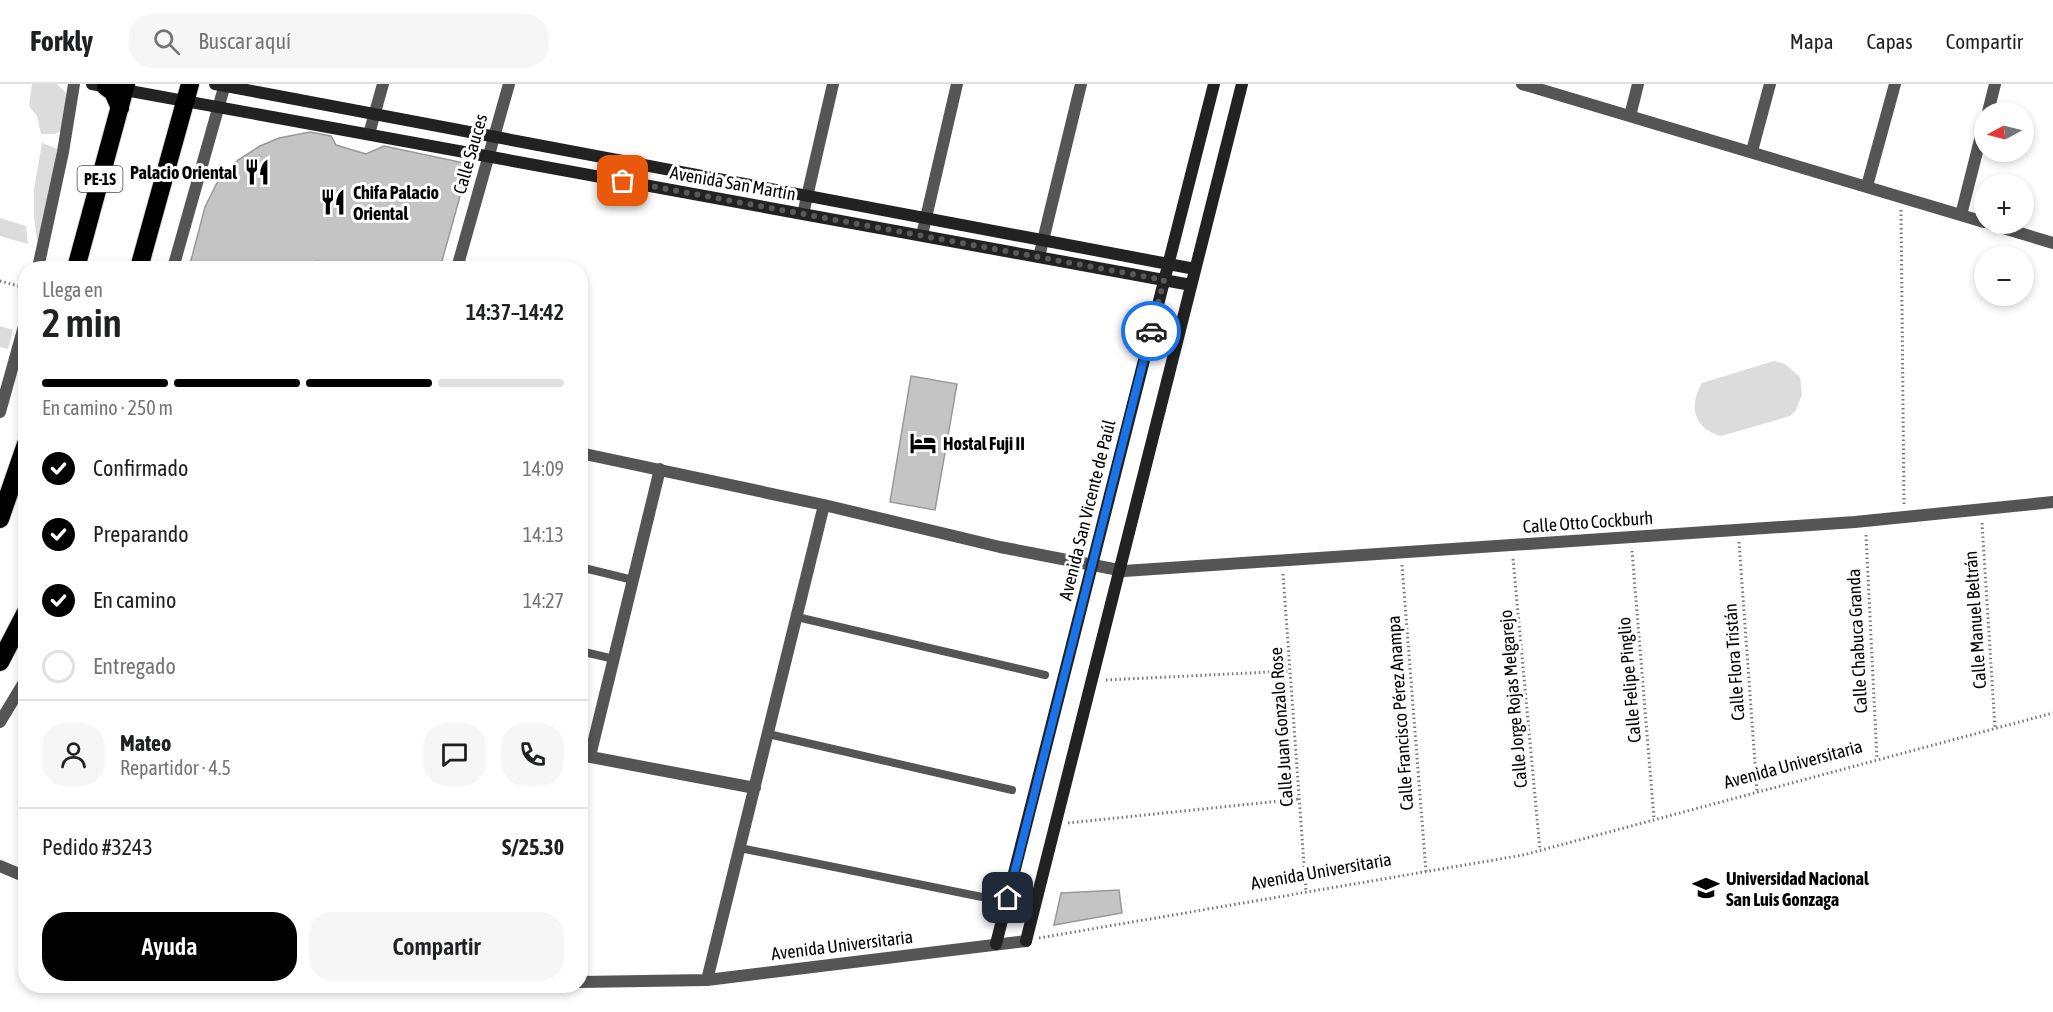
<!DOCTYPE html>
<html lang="es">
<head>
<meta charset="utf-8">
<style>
	body { margin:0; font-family:"Asap Condensed",sans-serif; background:#f6f6f6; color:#202124; height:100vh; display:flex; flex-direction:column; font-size:22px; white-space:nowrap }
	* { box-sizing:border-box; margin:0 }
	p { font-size:20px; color:#757577 }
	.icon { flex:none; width:33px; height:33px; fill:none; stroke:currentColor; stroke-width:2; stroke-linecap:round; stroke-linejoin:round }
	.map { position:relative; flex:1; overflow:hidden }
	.drawer { position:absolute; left:18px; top:177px; width:570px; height:732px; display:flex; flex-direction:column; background:#fff; border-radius:24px; box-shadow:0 3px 9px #0003 }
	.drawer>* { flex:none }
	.needle { width:39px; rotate:263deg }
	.buttons { position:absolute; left:1974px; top:18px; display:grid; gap:12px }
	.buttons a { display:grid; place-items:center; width:60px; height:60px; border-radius:50%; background:#fff; box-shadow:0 3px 9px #0003; font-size:30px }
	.pin { position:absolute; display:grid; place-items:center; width:51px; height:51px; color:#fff; margin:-26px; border-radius:12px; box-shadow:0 3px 9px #0006 }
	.courier { position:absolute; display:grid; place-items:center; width:60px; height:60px; margin:-30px; border:4px solid #1a73e8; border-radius:50%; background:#fff; color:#222; box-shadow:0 2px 8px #0007 }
	.headline em { font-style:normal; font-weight:600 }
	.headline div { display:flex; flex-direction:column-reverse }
	.headline { display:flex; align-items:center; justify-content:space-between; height:102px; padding:0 24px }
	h1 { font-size:39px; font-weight:600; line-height:45px }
	.bar { display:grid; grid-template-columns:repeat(4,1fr); gap:9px 6px; align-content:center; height:72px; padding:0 24px }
	.bar i { height:8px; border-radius:4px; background:#e0e0e0 }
	.bar .active { background:#000 }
	.bar p { grid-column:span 4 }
	.line { display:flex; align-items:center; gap:15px; padding:0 24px; border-top:2px solid #e0e0e0 }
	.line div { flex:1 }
	.round { display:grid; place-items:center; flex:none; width:63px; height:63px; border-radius:24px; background:#f6f6f6 }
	ol { padding:0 24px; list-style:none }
	li { display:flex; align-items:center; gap:18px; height:66px }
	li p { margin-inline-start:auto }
	li .icon { padding:6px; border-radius:50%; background:#000; color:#fff; stroke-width:4 }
	li:last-child { color:#757577 }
	li i { width:33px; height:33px; border:3px solid #e0e0e0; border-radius:50% }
	.primary-button { display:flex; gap:12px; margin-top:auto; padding:12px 24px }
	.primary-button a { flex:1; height:69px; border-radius:24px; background:#000; color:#fff; font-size:24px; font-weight:600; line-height:69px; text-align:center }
	.primary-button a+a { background:#f6f6f6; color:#202124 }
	header { display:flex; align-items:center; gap:36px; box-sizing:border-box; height:84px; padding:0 30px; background:#fff; border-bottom:2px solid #e0e0e0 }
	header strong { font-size:28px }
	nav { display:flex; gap:33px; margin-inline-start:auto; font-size:21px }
	.search { width:420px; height:54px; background:#f6f6f6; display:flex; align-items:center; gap:15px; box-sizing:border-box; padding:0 21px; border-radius:24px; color:#757577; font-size:22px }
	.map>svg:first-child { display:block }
	.green { fill:#dcdcdc }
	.building { fill:#c4c4c4; stroke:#999; stroke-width:1.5 }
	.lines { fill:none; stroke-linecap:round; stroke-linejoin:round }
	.highway-casing { stroke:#dbdbdb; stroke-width:20 }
	.path { stroke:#777; stroke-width:3; stroke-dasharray:1.5 3; stroke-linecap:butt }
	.lane { stroke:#555; stroke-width:8 }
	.street { stroke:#555; stroke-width:12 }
	.secondary { stroke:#222; stroke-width:12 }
	.highway { stroke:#000; stroke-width:18 }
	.done { stroke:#595959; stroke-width:6; stroke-dasharray:0 10.8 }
	.route { stroke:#1a73e8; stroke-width:8 }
	.labels { text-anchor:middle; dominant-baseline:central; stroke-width:6; stroke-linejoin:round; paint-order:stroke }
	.shield { fill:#fff; stroke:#4c4c4c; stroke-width:1.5 }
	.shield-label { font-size:16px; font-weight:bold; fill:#000 }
	.street-label { font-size:18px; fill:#000; stroke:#fff }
	.poi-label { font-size:18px; font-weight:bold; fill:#000; stroke:#fff; text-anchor:start }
</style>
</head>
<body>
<header>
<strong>Forkly</strong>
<div class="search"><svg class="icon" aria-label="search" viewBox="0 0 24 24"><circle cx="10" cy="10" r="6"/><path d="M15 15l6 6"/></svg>Buscar aquí</div>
<nav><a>Mapa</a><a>Capas</a><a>Compartir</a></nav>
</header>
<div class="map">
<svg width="2053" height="928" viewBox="0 0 2053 928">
	<rect width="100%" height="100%" fill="#fff"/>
	<path class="green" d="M32 0H57L66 9 61 47 55 50H41L37 32 29 22Z
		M42 59 58 65 45 148 37 157 34 133V105Z
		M0 134 26 142 28 160 0 152Z
		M0 242 13 246 8 265 0 263Z
		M1774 277 1785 280 1800 293 1802 310 1796 326 1790 332 1721 352C1694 345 1688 322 1702 299Z"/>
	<path class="building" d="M310 48 331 52 336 61 366 70 384 62 469 80 440 184H342L317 177 315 184H189L205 123 217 99 227 87 238 76 260 62 279 54Z
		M911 292 957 300 935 426 890 418Z
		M1119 806 1122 829 1054 841 1061 809Z"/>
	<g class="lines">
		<g class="highway-casing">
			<path id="highway" d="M106 3 113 8 120 24
				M76 184 126 0
				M139 184 190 0
				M0 435 26 360
				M0 578 26 528"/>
		</g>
		<path class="path" d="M1901 126 1904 420
			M0 197 26 204
			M1982 439 1995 644
			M1866 451 1877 675
			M1739 458 1757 707
			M1632 467 1654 735
			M1513 475 1540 766
			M1402 481 1426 788
			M1283 490 1306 808
			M1106 596 1290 587
			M1068 739 1299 715
			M1039 854 1523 771 2053 629"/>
		<path class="lane" d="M580 483 633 496
			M797 533 1045 591
			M580 567 614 575
			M768 650 1012 706
			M740 764 982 813"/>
		<path class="street" d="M1522 0 1984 138
			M1988 28 1995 0
			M1630 32 1638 0
			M369 50 383 0
			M1752 67 1770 0
			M1867 102 1895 0
			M803 130 833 0
			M1961 131 1984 40
			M1990 140 2053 159
			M922 151 957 0
			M1039 173 1081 0
			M38 184 63 68 74 0
			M173 184 225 0
			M457 184 509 0
			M0 328 26 235
			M580 369 824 421 1000 463 1124 487 1855 438 2053 418
			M0 638 26 595
			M580 671 755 704
			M590 672 660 385
			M0 782 26 793
			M707 896 824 421
			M580 898 707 896 1026 857
			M443 902H450"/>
		<path class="secondary" d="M92 0 1191 201
			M215 0 1195 185
			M1026 857 1242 0
			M996 860 1214 0"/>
		<use href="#highway" class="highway"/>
	</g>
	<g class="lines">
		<path class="done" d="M623 97 1164 196 1151 247"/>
		<path class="route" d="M1008 814 1151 247"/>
	</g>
	<defs>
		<g id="restaurant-bare" transform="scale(2.07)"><path d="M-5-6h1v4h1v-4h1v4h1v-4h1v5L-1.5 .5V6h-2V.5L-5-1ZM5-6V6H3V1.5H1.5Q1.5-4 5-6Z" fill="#000" stroke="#fff" stroke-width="2.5" paint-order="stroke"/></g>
		<g id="hotel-bare" transform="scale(2.07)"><path d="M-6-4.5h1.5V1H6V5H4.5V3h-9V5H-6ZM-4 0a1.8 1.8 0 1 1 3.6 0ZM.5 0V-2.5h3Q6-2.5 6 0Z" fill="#000" stroke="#fff" stroke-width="2.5" paint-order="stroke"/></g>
		<g id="university-bare" transform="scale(2.07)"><path d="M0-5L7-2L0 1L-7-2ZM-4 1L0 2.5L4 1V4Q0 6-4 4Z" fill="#000" stroke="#fff" stroke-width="2.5" paint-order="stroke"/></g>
	</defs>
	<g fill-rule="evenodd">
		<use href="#restaurant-bare" x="257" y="88"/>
		<use href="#restaurant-bare" x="333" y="118"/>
		<use href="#hotel-bare" x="923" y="359"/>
		<use href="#university-bare" x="1706" y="804"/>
	</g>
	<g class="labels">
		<rect class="shield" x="77.5" y="82" width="45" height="26" rx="4.5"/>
		<g class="shield-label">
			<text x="100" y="95">PE-1S</text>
		</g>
		<g class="street-label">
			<text transform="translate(470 70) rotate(-74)">Calle Sauces</text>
			<text transform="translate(733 99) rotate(10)">Avenida San Martín</text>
			<text transform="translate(1087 426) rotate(-76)">Avenida San Vicente de Paúl</text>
			<text transform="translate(1588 438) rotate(-4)">Calle Otto Cockburh</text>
			<text transform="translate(1975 536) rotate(-94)">Calle Manuel Beltrán</text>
			<text transform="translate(1857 557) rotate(-93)">Calle Chabuca Granda</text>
			<text transform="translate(1734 578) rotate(-94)">Calle Flora Tristán</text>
			<text transform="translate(1629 596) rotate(-95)">Calle Felipe Pinglio</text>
			<text transform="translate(1513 615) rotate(-95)">Calle Jorge Rojas Melgarejo</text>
			<text transform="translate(1400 629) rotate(-94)">Calle Francisco Pérez Anampa</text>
			<text transform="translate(1281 643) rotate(-94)">Calle Juan Gonzalo Rose</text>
			<text transform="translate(1793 680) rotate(-15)">Avenida Universitaria</text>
			<text transform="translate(1321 787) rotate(-10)">Avenida Universitaria</text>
			<text transform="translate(842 861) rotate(-7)">Avenida Universitaria</text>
		</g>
		<g class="poi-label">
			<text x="237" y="88" text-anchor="end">Palacio Oriental</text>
			<text x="353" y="108">Chifa Palacio<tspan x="353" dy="21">Oriental</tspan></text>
			<text x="943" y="359">Hostal Fuji II</text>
			<text x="1726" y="794">Universidad Nacional<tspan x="1726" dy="21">San Luis Gonzaga</tspan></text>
		</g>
	</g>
</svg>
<div class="buttons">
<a><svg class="needle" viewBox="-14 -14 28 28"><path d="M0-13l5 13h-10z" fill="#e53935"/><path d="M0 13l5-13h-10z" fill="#757577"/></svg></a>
<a>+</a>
<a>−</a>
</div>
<div class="pin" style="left:623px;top:97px;background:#ea580c"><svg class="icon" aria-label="bag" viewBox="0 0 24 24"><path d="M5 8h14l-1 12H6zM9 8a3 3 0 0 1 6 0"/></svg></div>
<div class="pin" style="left:1008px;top:814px;background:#1f2937"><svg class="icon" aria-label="home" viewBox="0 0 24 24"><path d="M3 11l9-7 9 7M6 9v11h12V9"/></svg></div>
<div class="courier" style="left:1151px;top:247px"><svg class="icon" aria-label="car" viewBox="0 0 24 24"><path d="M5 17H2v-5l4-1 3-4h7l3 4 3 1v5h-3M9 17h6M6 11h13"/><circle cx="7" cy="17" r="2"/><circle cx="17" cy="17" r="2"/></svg></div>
<section class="drawer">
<div class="headline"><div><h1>2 min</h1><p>Llega en</p></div><em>14:37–14:42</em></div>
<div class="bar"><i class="active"></i><i class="active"></i><i class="active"></i><i></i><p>En camino · 250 m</p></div>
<ol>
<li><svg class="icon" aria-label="check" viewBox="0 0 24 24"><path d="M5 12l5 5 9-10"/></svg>Confirmado<p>14:09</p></li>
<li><svg class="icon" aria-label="check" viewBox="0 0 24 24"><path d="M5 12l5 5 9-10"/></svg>Preparando<p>14:13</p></li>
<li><svg class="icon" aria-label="check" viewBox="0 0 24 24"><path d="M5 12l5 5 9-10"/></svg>En camino<p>14:27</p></li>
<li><i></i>Entregado</li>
</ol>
<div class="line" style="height:108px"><a class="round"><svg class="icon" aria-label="person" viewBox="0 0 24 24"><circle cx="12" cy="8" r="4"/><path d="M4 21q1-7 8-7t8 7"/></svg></a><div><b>Mateo</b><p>Repartidor · 4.5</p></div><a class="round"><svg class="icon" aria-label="chat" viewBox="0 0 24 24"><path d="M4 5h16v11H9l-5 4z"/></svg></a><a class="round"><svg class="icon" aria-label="phone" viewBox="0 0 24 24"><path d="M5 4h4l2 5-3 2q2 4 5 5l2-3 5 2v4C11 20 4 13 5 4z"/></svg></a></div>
<div class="line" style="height:78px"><div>Pedido #3243</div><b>S/25.30</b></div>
<div class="primary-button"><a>Ayuda</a><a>Compartir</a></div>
</section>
</div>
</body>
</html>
